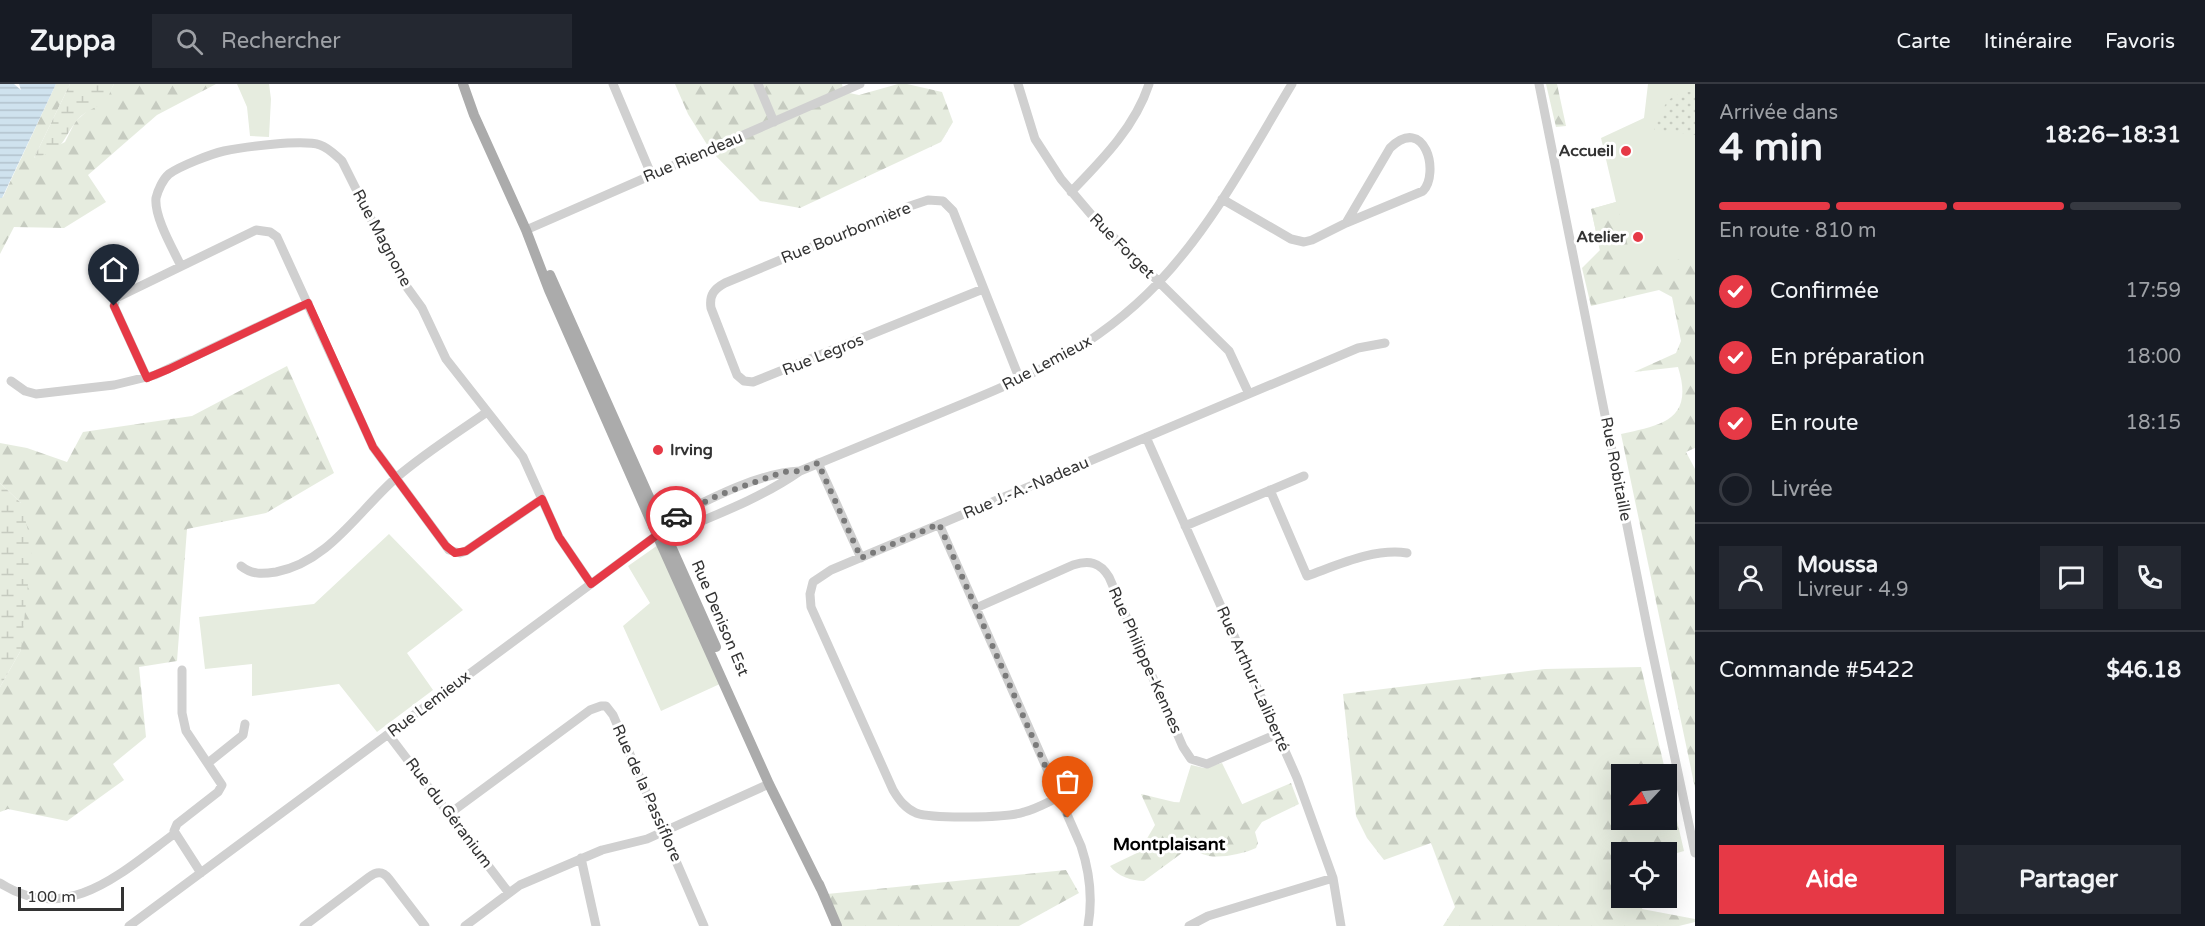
<!DOCTYPE html>
<html lang="fr">
<head>
<meta charset="utf-8">
<style>
	body { margin:0; font-family:"Varela Round",sans-serif; background:#242831; color:#f1f3f6; height:100vh; display:flex; flex-direction:column; font-size:22px; white-space:nowrap }
	* { box-sizing:border-box; margin:0 }
	p { font-size:20px; color:#9ea1a6 }
	.icon { flex:none; width:33px; height:33px; fill:none; stroke:currentColor; stroke-width:2; stroke-linecap:round; stroke-linejoin:round }
	.map { position:relative; flex:1; overflow:hidden }
	.panel { display:flex; flex-direction:column; background:#171b24; width:510px }
	.panel>* { flex:none }
	.needle { width:39px; rotate:244deg }
	.tools { position:absolute; left:1611px; top:680px; display:grid; gap:12px }
	.tools a { display:grid; place-items:center; width:66px; height:66px; border-radius:0px; background:#171b24; box-shadow:0 6px 24px #0002; font-size:30px }
	.scale { position:absolute; left:18px; bottom:15px; width:106px; box-sizing:border-box; padding-left:6px; border:3px solid #333; border-top:0; font-size:16px; line-height:21px; white-space:nowrap; color:#333; -webkit-text-stroke:4px #fff; paint-order:stroke }
	.pin { position:absolute; display:grid; place-items:center; width:51px; height:51px; color:#fff; margin:-62px -26px; border-radius:50% 50% 50% 0; rotate:-45deg; box-shadow:0 0 6px #0007 }
	.pin .icon { rotate:45deg }
	.courier { position:absolute; display:grid; place-items:center; width:60px; height:60px; margin:-30px; border:4px solid #e63946; border-radius:50%; background:#fff; color:#222; box-shadow:0 2px 8px #0007 }
	.summary em { font-style:normal; font-weight:700 }
	.summary div { display:flex; flex-direction:column-reverse }
	.summary { display:flex; align-items:center; justify-content:space-between; height:102px; padding:0 24px }
	h1 { font-size:39px; font-weight:700; line-height:45px }
	.bar { display:grid; grid-template-columns:repeat(4,1fr); gap:9px 6px; align-content:center; height:72px; padding:0 24px }
	.bar i { height:8px; border-radius:4px; background:#363941 }
	.bar .selected { background:#e63946 }
	.bar p { grid-column:span 4 }
	.line { display:flex; align-items:center; gap:15px; padding:0 24px; border-top:2px solid #363941 }
	.line div { flex:1 }
	.round { display:grid; place-items:center; flex:none; width:63px; height:63px; border-radius:0px; background:#242831 }
	ol { padding:0 24px; list-style:none }
	li { display:flex; align-items:center; gap:18px; height:66px }
	li p { margin-inline-start:auto }
	li .icon { padding:6px; border-radius:50%; background:#e63946; color:#fff; stroke-width:4 }
	li:last-child { color:#9ea1a6 }
	li i { width:33px; height:33px; border:3px solid #363941; border-radius:50% }
	.action { display:flex; gap:12px; margin-top:auto; padding:12px 24px }
	.action a { flex:1; height:69px; border-radius:0px; background:#e63946; color:#fff; font-size:24px; font-weight:700; line-height:69px; text-align:center }
	.action a+a { background:#242831; color:#f1f3f6 }
	header { display:flex; align-items:center; gap:36px; box-sizing:border-box; height:84px; padding:0 30px; background:#171b24; border-bottom:2px solid #363941 }
	header strong { font-size:28px }
	nav { display:flex; gap:33px; margin-inline-start:auto; font-size:21px }
	.search { width:420px; height:54px; background:#242831; display:flex; align-items:center; gap:15px; box-sizing:border-box; padding:0 21px; border-radius:0px; color:#9ea1a6; font-size:22px }
	main { display:flex; flex:1; min-height:0 }
	.map>svg:first-child { display:block }
	.green { fill:#e6ecdf }
	.forest { fill:url(#forest-firs) }
	.wetland { fill:url(#wetland-marsh) }
	.garden { fill:url(#garden-dots) }
	.water { fill:url(#water-rules) }
	.lines { fill:none; stroke-linecap:round; stroke-linejoin:round }
	.minor { stroke:#d0d0d0; stroke-width:9 }
	.major { stroke:#ababab; stroke-width:10 }
	.done { stroke:#7a7a7a; stroke-width:6; stroke-dasharray:0 10.8 }
	.route { stroke:#e63946; stroke-width:8 }
	.poi-dot { fill:#e63946; stroke:#fff; stroke-width:2 }
	.labels { text-anchor:middle; dominant-baseline:central; stroke-width:6; stroke-linejoin:round; paint-order:stroke }
	.poi-label { font-size:16px; font-weight:bold; fill:#333; stroke:#fff; text-anchor:end }
	.street-label { font-size:16px; fill:#333; stroke:#fff }
	.neighbourhood-label { font-size:18px; font-weight:bold; fill:#000; stroke:#fff }
</style>
</head>
<body>
<header>
<strong>Zuppa</strong>
<div class="search"><svg class="icon" aria-label="search" viewBox="0 0 24 24"><circle cx="10" cy="10" r="6"/><path d="M15 15l6 6"/></svg>Rechercher</div>
<nav><a>Carte</a><a>Itinéraire</a><a>Favoris</a></nav>
</header>
<main>
<div class="map">
<svg width="1695" height="842" viewBox="0 0 1695 842">
	<defs>
		<pattern id="forest-firs" width="22" height="20" patternUnits="userSpaceOnUse" patternTransform="scale(1.5)"><rect width="22" height="20" fill="#e6ecdf"/><path d="M5 1l3.5 6h-7zM16 11l3.5 6h-7z" fill="#c6cbc0"/></pattern>
		<pattern id="wetland-marsh" width="20" height="14" patternUnits="userSpaceOnUse" patternTransform="scale(1.5)"><rect width="20" height="14" fill="#e6ecdf"/><path d="M1 5h8M5 5V1M11 12h8M15 12V8" fill="none" stroke="#c6cbc0"/></pattern>
		<pattern id="garden-dots" width="8" height="8" patternUnits="userSpaceOnUse" patternTransform="scale(1.5)"><rect width="8" height="8" fill="#e6ecdf"/><path d="M2 2h.1M6 6h.1" fill="none" stroke="#c6cbc0" stroke-width="1.8" stroke-linecap="round"/></pattern>
		<pattern id="water-rules" width="6" height="5" patternUnits="userSpaceOnUse" patternTransform="scale(1.5)"><rect width="6" height="5" fill="#cfe2ee"/><path d="M0 2.5h6" fill="none" stroke="#b2c2cd"/></pattern>
	</defs>
	<rect width="100%" height="100%" fill="#fff"/>
	<path class="green" d="M237 0H269L271 15 269 53 250 52 247 23Z
		M1648 0H1695V300L1672 200 1610 213 1591 125 1616 118 1601 54 1644 34Z
		M389 450 463 526 407 569 433 606 377 648 339 600 252 612V580L205 585 199 533 314 520Z
		M658 461 722 599 661 627 623 542 650 519 628 482Z
		M1222 679 1247 730 1164 768 1191 681 1204 684Z"/>
	<path class="forest" d="M56 0H70L34 74 65 58 75 38 87 27 105 16 114 0H216L157 31 88 91 106 118 64 144 14 143 0 170V114L3 113Z
		M675 0H842L844 8 859 11 898 0H907L942 8 953 38 941 58 800 124 760 117 711 67 688 30Z
		M1546 0H1557L1566 42 1556 43Z
		M1616 118 1635 188 1691 172 1695 162V364L1686 368 1695 385V704L1621 350C1660 341 1695 337 1678 283L1634 288 1676 269 1681 257 1672 213 1659 206 1591 222 1582 184 1600 166 1591 125Z
		M287 282 334 389 266 429 187 445 177 577 139 583 146 653 113 680 124 696 67 737 8 725 0 728V603L21 566V419L0 399V359L27 364 67 378 83 348 192 332Z
		M1641 583 1666 690H1622V735H1666L1667 693 1684 767 1667 772 1666 768H1622V813H1646L1642 825 1695 835V838L1679 842H1443L1455 823 1431 759 1384 776 1367 754 1356 732 1343 610 1545 585Z
		M1291 699 1299 720 1262 738 1255 748 1258 759 1256 764C1243 770 1223 774 1209 772 1199 770 1196 765 1186 766L1144 797C1132 797 1117 792 1110 782L1139 768 1155 741 1141 710 1174 718 1238 722Z
		M798 746 827 810 1066 786 1079 809 1019 842H841Z"/>
	<path class="wetland" d="M70 0H114C111 5 109 13 105 17 98 23 88 26 81 32 61 53 68 66 34 74Z
		M0 399 21 419 32 462 21 566 0 603Z"/>
	<path class="garden" d="M1695 7V51L1654 46C1666 20 1664 10 1695 7Z"/>
	<path class="water" d="M0 0H14L21 6 19 0H56L2 114H0Z"/>
	<g class="lines">
		<path class="minor" d="M613 0 651 90
			M758 0 774 38
			M1018 0 1035 55 1061 95 1095 135 1229 267 1249 310
			M1539 0 1649 552 1695 769
			M1071 108C1102 76 1135 43 1149 0
			M1222 115 1291 155 1304 158 1312 156 1346 139 1423 107C1440 89 1425 30 1390 64L1346 139
			M526 146 860 0
			M181 182C173 165 154 133 156 114 158 106 163 95 169 90 180 82 211 70 224 67 243 63 303 55 320 61 329 64 335 71 342 77L401 195 422 224 446 275 523 373 559 453 591 500
			M983 205 753 298 744 297 737 291 711 224C709 211 714 205 725 199L910 122 928 116 943 117 953 127 1020 296
			M147 294 114 222 116 214 256 146 270 148 277 153 373 363 449 466 460 469 466 467 542 415
			M11 297 25 307 36 310 114 301 155 291 308 219
			M1146 353 1297 694 1333 794 1341 842
			M818 379 861 474
			M1270 406 1307 492C1338 481 1374 464 1407 469
			M939 440 1081 762C1090 789 1093 814 1088 842
			M1185 442 1304 392
			M662 451H668C713 432 760 415 800 387 848 367 895 348 943 328 1026 294 1094 266 1158 199 1213 141 1251 68 1292 0
			M241 482C252 491 263 490 276 488 329 478 359 426 397 393 425 369 457 349 487 328
			M976 524 1073 481C1089 476 1100 478 1109 493L1183 663 1191 675 1207 680 1277 650
			M182 586V629L186 647 222 701 218 708 177 740 174 747 201 789
			M388 650 509 809
			M208 679 243 651 245 640
			M1059 713C1048 718 1036 725 1024 728 1007 734 933 735 916 729 905 724 899 716 893 706L811 523 810 510 813 498 831 486 1358 264 1385 259
			M449 730 590 626 601 622H606L613 631 704 842
			M581 774 596 842
			M0 799C67 842 121 789 174 750
			M129 842 657 451 662 439C702 419 755 389 800 387
			M304 842 369 793C377 787 383 787 389 795L425 842
			M465 842 520 801 602 766 647 755 769 700
			M1189 842 1208 832 1333 794"/>
		<path class="major" d="M463 0 474 31 526 146 549 206 657 451 769 700 821 805
			M550 191 716 563
			M819 800 837 842"/>
	</g>
	<g class="lines">
		<path class="done" d="M676 432 719 411 783 388 800 387 818 379 861 474 939 440 1068 734"/>
		<path class="route" d="M114 222 147 294 169 285 308 219 373 363 446 462 455 469 466 467 542 415 559 453 591 500 657 451 662 439 676 432"/>
	</g>
	<g class="poi-dot">
		<circle cx="1626" cy="67" r="6"/>
		<circle cx="1638" cy="153" r="6"/>
		<circle cx="658" cy="366" r="6"/>
	</g>
	<g class="labels">
		<g class="poi-label">
			<text x="1614" y="67">Accueil</text>
			<text x="1626" y="153">Atelier</text>
			<text x="670" y="366" text-anchor="start">Irving</text>
		</g>
		<g class="street-label">
			<text transform="translate(693 73) rotate(-23)">Rue Riendeau</text>
			<text transform="translate(846 149) rotate(-22)">Rue Bourbonnière</text>
			<text transform="translate(382 154) rotate(62)">Rue Magnone</text>
			<text transform="translate(1122 162) rotate(45)">Rue Forget</text>
			<text transform="translate(823 271) rotate(-22)">Rue Legros</text>
			<text transform="translate(1047 279) rotate(-28)">Rue Lemieux</text>
			<text transform="translate(1616 385) rotate(79)">Rue Robitaille</text>
			<text transform="translate(1026 404) rotate(-23)">Rue J.-A.-Nadeau</text>
			<text transform="translate(720 534) rotate(67)">Rue Denison Est</text>
			<text transform="translate(1145 576) rotate(66)">Rue Philippe-Kennes</text>
			<text transform="translate(1253 595) rotate(66)">Rue Arthur-Laliberté</text>
			<text transform="translate(429 620) rotate(-37)">Rue Lemieux</text>
			<text transform="translate(647 709) rotate(66)">Rue de la Passiflore</text>
			<text transform="translate(449 729) rotate(53)">Rue du Géranium</text>
		</g>
		<g class="neighbourhood-label">
			<text x="1169" y="760">Montplaisant</text>
		</g>
	</g>
</svg>
<div class="tools">
<a><svg class="needle" viewBox="-14 -14 28 28"><path d="M0-13l5 13h-10z" fill="#e53935"/><path d="M0 13l5-13h-10z" fill="#9ea1a6"/></svg></a>
<a><svg class="icon" aria-label="locate" viewBox="0 0 24 24"><circle cx="12" cy="12" r="6"/><path d="M12 2v4M12 18v4M2 12h4M18 12h4"/></svg></a>
</div>
<div class="scale">100 m</div>
<div class="pin" style="left:1068px;top:734px;background:#ea580c"><svg class="icon" aria-label="bag" viewBox="0 0 24 24"><path d="M5 8h14l-1 12H6zM9 8a3 3 0 0 1 6 0"/></svg></div>
<div class="pin" style="left:114px;top:222px;background:#1f2937"><svg class="icon" aria-label="home" viewBox="0 0 24 24"><path d="M3 11l9-7 9 7M6 9v11h12V9"/></svg></div>
<div class="courier" style="left:676px;top:432px"><svg class="icon" aria-label="car" viewBox="0 0 24 24"><path d="M5 17H2v-5l4-1 3-4h7l3 4 3 1v5h-3M9 17h6M6 11h13"/><circle cx="7" cy="17" r="2"/><circle cx="17" cy="17" r="2"/></svg></div>
</div>
<section class="panel">
<div class="summary"><div><h1>4 min</h1><p>Arrivée dans</p></div><em>18:26–18:31</em></div>
<div class="bar"><i class="selected"></i><i class="selected"></i><i class="selected"></i><i></i><p>En route · 810 m</p></div>
<ol>
<li><svg class="icon" aria-label="check" viewBox="0 0 24 24"><path d="M5 12l5 5 9-10"/></svg>Confirmée<p>17:59</p></li>
<li><svg class="icon" aria-label="check" viewBox="0 0 24 24"><path d="M5 12l5 5 9-10"/></svg>En préparation<p>18:00</p></li>
<li><svg class="icon" aria-label="check" viewBox="0 0 24 24"><path d="M5 12l5 5 9-10"/></svg>En route<p>18:15</p></li>
<li><i></i>Livrée</li>
</ol>
<div class="line" style="height:108px"><a class="round"><svg class="icon" aria-label="person" viewBox="0 0 24 24"><circle cx="12" cy="8" r="4"/><path d="M4 21q1-7 8-7t8 7"/></svg></a><div><b>Moussa</b><p>Livreur · 4.9</p></div><a class="round"><svg class="icon" aria-label="chat" viewBox="0 0 24 24"><path d="M4 5h16v11H9l-5 4z"/></svg></a><a class="round"><svg class="icon" aria-label="phone" viewBox="0 0 24 24"><path d="M5 4h4l2 5-3 2q2 4 5 5l2-3 5 2v4C11 20 4 13 5 4z"/></svg></a></div>
<div class="line" style="height:78px"><div>Commande #5422</div><b>$46.18</b></div>
<div class="action"><a>Aide</a><a>Partager</a></div>
</section>
</main>
</body>
</html>
